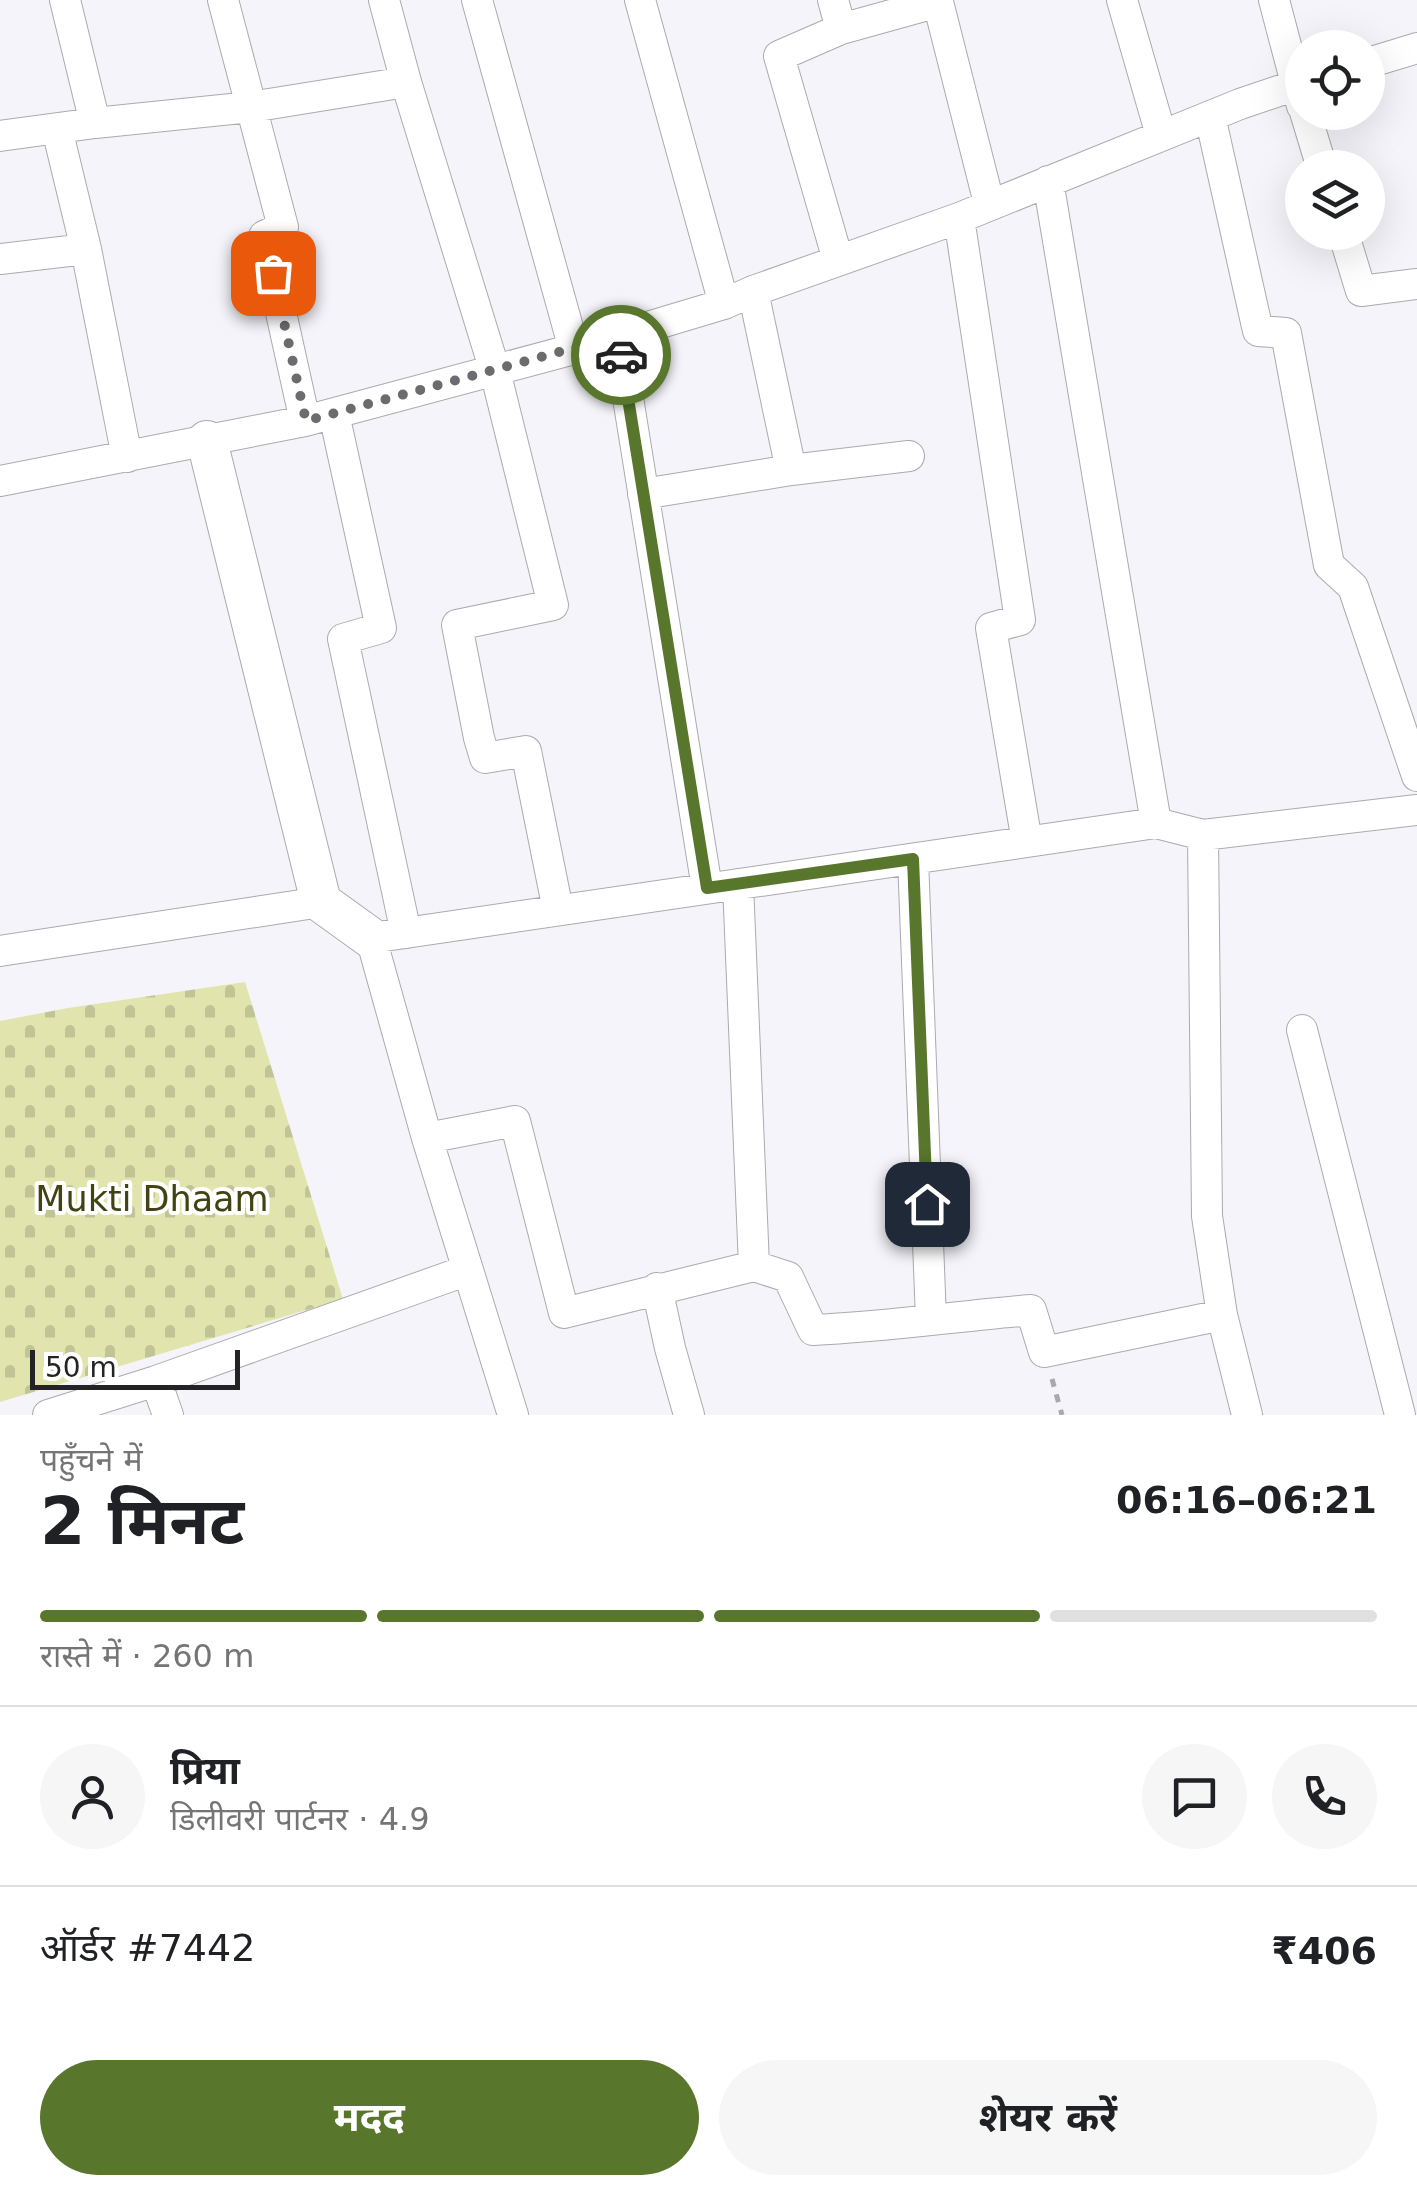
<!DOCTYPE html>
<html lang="hi">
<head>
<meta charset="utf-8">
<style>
	body { margin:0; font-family:"DejaVu Sans","Noto Sans Devanagari",sans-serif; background:#f6f6f6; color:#202124; height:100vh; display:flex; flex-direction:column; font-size:38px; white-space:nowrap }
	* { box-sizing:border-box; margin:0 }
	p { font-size:32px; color:#757577 }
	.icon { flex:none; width:55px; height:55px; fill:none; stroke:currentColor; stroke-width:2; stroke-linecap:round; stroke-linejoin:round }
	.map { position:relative; height:1415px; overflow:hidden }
	.side { display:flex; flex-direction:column; background:#fff; flex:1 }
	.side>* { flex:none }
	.fabs { position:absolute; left:1285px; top:30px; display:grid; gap:20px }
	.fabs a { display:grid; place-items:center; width:100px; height:100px; border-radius:50%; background:#fff; box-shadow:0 10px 40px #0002; font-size:50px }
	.scale { position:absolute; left:30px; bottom:25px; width:210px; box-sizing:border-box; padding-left:10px; border:5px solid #232325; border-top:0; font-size:28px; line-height:35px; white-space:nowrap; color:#232325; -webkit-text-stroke:8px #fff; paint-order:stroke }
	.pin { position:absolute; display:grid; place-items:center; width:85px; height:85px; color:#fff; margin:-42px; border-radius:20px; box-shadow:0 5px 15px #0006 }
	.courier { position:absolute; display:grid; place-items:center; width:100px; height:100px; margin:-50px; border:8px solid #58762c; border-radius:50%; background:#fff; color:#222; box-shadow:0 2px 12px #0007 }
	.head em { font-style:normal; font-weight:700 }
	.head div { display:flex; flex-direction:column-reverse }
	.head { display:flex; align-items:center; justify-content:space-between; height:170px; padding:0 40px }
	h1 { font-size:65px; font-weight:700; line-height:75px }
	.bar { display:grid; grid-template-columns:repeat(4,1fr); gap:15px 10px; align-content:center; height:120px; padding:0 40px }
	.bar i { height:12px; border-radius:8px; background:#e0e0e0 }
	.bar .current { background:#58762c }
	.bar p { grid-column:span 4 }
	.line { display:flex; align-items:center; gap:25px; padding:0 40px; border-top:2px solid #e0e0e0 }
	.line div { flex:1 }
	.round { display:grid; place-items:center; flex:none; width:105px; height:105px; border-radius:52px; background:#f6f6f6 }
	.button { display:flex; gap:20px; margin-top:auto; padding:20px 40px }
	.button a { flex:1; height:115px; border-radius:60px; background:#58762c; color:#fff; font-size:40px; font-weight:700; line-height:115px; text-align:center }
	.button a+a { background:#f6f6f6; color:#202124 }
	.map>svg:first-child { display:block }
	.cemetery { fill:url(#cemetery-stones) }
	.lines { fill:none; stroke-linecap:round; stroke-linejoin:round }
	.street-casing { stroke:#aaaaaf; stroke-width:32 }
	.secondary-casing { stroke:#aaaaaf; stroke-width:42 }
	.path { stroke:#a8a8ad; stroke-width:5; stroke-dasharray:8 8; stroke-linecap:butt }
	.street { stroke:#fff; stroke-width:30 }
	.secondary { stroke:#fff; stroke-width:40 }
	.done { stroke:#6c6c70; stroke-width:10; stroke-dasharray:0 18 }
	.route { stroke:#58762c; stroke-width:12 }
	.labels { text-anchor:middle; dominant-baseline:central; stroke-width:8; stroke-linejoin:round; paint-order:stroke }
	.park-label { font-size:35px; fill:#414312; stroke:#fff }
</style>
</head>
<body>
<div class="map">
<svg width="1417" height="1415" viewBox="0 0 1417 1415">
	<defs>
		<pattern id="cemetery-stones" width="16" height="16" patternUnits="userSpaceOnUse" patternTransform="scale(2.5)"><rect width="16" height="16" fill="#e1e5ad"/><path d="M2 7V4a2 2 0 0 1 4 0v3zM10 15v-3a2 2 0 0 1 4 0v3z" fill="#c1c495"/></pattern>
	</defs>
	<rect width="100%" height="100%" fill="#f4f4fa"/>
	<path class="cemetery" d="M245 982 343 1299 0 1402V1021L68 1008Z"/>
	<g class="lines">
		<g class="street-casing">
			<path id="street" d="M65 0 95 123
				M223 0 283 227 264 236 305 421
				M384 0 406 82
				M477 0 574 349
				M640 0 724 304
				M833 0 841 29 779 56 838 260
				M1122 0 1161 135
				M1274 0 1302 106
				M841 29 938 2 989 203
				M1368 63 1417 48
				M1305 112 1322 168
				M1210 116 1258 331 1286 333 1329 565 1353 587 1417 776
				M0 136 95 123 251 107 406 82 495 371 553 605 457 625 479 738 485 758 526 751 558 910
				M1048 181 1156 823
				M959 218 1020 620 991 628 1027 842
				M1343 232 1361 291 1417 284
				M86 249 127 457
				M0 259 86 249 57 129
				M753 291 791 470 909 456
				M618 336 707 888
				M334 414 381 628 343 639 406 933
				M0 481 305 421 574 349 724 304 753 291 959 218 1240 104 1302 83
				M643 494 791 470
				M1203 835 1207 1216 1222 1315
				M913 859 931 1319
				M738 884 754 1266
				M0 951 321 902
				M1302 1030 1400 1415
				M427 1138 515 1121 564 1313 754 1266 788 1277 813 1330C886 1327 958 1316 1031 1310L1044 1352 1222 1315 1247 1415
				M657 1288 670 1348 689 1415
				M48 1415 156 1381
				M168 1415 156 1381 468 1270
				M513 1415 427 1138 371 938 1156 823 1203 835 1417 810"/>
		</g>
		<g class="secondary-casing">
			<path id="secondary" d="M207 441 321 902 371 938"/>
		</g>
		<path class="path" d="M1052 1379 1062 1415"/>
		<use href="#street" class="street"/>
		<use href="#secondary" class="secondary"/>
	</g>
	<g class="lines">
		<path class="done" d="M273 273 306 421 618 336 621 355"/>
		<path class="route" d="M621 355 707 888 913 859 927 1204"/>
	</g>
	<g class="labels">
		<g class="park-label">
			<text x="152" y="1199">Mukti Dhaam</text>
		</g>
	</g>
</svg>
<div class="fabs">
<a><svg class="icon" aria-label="locate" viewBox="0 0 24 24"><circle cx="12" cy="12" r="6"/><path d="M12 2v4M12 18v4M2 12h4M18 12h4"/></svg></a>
<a><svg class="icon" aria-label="layers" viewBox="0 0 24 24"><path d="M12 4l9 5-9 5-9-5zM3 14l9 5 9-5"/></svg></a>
</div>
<div class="scale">50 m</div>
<div class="pin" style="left:273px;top:273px;background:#ea580c"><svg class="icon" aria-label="bag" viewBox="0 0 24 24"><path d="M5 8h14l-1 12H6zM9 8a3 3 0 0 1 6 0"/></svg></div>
<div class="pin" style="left:927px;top:1204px;background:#1f2937"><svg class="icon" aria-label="home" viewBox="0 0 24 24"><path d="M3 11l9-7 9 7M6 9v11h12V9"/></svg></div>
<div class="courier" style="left:621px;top:355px"><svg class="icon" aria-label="car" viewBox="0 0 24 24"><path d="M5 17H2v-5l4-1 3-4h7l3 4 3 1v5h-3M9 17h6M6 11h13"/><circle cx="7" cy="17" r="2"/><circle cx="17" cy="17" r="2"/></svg></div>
</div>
<section class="side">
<div class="head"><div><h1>2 मिनट</h1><p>पहुँचने में</p></div><em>06:16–06:21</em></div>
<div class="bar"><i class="current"></i><i class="current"></i><i class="current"></i><i></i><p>रास्ते में · 260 m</p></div>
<div class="line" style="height:180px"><a class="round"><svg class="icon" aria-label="person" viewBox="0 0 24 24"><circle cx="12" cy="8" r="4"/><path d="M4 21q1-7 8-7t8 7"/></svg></a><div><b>प्रिया</b><p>डिलीवरी पार्टनर · 4.9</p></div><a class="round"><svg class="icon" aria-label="chat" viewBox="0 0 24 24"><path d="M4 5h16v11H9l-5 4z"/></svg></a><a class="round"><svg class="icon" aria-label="phone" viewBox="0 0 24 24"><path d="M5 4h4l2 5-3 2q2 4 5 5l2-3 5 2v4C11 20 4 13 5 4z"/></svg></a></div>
<div class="line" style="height:130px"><div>ऑर्डर #7442</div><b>₹406</b></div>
<div class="button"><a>मदद</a><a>शेयर करें</a></div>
</section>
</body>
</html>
